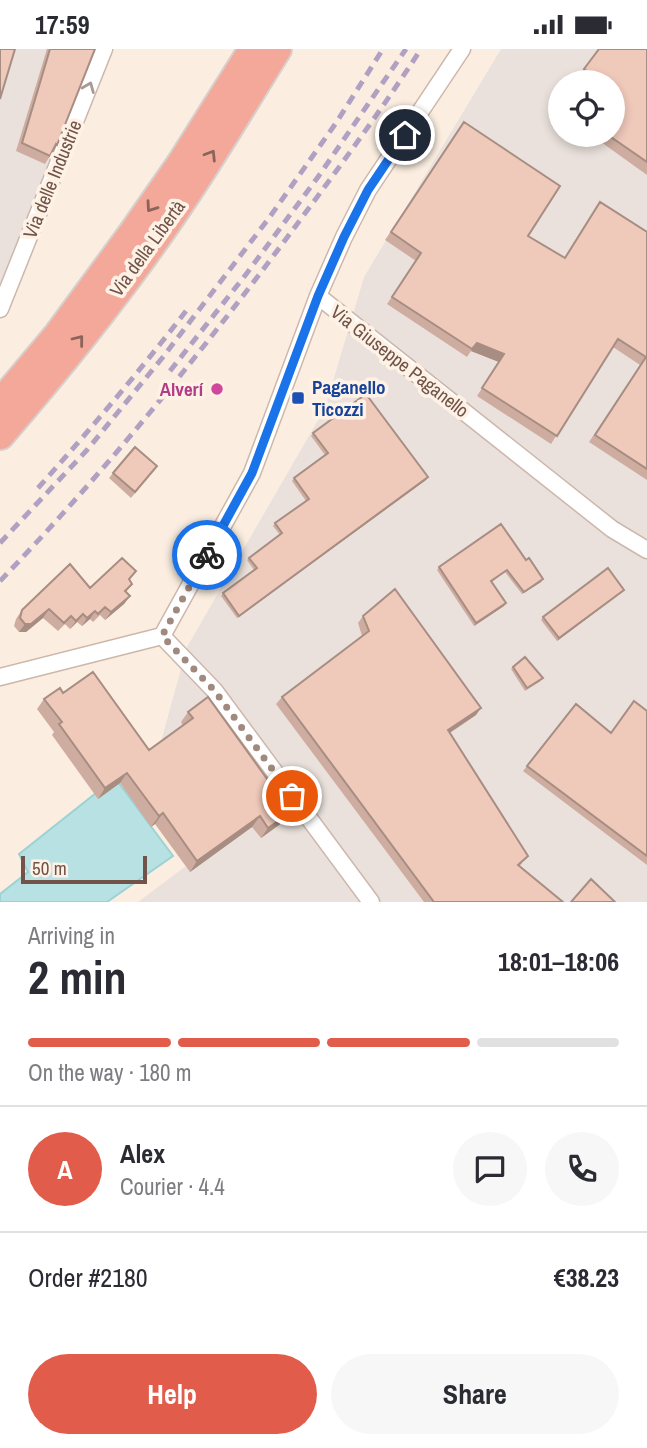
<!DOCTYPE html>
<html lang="en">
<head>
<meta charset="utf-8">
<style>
	body { margin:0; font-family:"Archivo Narrow",sans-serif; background:#f7f7f7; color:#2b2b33; height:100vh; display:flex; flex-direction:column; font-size:26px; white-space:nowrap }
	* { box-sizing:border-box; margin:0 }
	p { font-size:23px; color:#7c7c81 }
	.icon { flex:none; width:38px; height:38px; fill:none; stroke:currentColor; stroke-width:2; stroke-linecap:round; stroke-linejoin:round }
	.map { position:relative; height:853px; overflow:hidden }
	.details { display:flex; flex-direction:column; background:#fff; flex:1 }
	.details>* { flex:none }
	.controls { position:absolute; left:548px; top:21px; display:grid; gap:14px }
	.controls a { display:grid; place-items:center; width:77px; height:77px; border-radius:50%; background:#fff; box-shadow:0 4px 10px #0003; font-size:35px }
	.scale { position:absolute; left:21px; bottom:18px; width:126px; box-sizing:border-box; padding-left:7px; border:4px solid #715349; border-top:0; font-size:19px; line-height:24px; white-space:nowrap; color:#715349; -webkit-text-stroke:5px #fef2e6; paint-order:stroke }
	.pin { position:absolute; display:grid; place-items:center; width:60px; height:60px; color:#fff; margin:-30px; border:4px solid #fff; border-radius:50%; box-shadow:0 2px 7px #0007 }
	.courier { position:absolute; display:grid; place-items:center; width:70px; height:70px; margin:-35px; border:5px solid #1a73e8; border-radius:50%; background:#fff; color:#222; box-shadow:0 2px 9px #0007 }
	.summary em { font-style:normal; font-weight:700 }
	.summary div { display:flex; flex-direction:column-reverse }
	.summary { display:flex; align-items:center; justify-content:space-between; height:119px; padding:0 28px }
	h1 { font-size:46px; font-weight:700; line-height:52px }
	.bar { display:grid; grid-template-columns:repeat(4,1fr); gap:10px 7px; align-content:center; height:84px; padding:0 28px }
	.bar i { height:9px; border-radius:5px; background:#e1e1e2 }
	.bar .current { background:#e15c4a }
	.bar p { grid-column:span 4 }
	.line { display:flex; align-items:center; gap:18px; padding:0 28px; border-top:2px solid #e1e1e2 }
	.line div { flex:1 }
	.round { display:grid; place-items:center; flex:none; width:74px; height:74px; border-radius:37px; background:#f7f7f7 }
	.cta { display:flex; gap:14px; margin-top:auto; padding:14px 28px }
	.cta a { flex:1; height:80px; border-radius:42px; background:#e15c4a; color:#fff; font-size:28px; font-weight:700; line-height:80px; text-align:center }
	.cta a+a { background:#f7f7f7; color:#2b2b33 }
	.status { display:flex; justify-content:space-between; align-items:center; height:49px; padding:0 35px; background:#fff; direction:ltr }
	.status svg { height:19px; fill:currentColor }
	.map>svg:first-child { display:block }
	.industrial { fill:#eae1dc; fill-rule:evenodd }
	.water { fill:#b7e1e3; stroke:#9dd2d4; stroke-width:2 }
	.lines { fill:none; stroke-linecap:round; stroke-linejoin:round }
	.street-casing { stroke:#cdb7ab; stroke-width:19 }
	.highway-casing { stroke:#d7cfcc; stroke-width:32 }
	.street { stroke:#fff; stroke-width:16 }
	.highway { stroke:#f3a89a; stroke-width:28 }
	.rail { stroke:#b0a1c3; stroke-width:5; stroke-dasharray:10 7; stroke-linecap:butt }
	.wall { fill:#ceada0 }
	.shaded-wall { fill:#a78d82 }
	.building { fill:#efc9ba; stroke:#a78d82; stroke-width:2 }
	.oneway { stroke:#aa9892 }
	.oneway2 { stroke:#8b6459 }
	.done { stroke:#a1897e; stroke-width:7; stroke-dasharray:0 12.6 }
	.route { stroke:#1a73e8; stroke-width:9 }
	.hotel-dot { fill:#d1479c; stroke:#fef2e6; stroke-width:2.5 }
	.transit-dot { fill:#1a4fb4; stroke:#fef2e6; stroke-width:2.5 }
	.labels { text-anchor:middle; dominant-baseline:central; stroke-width:7; stroke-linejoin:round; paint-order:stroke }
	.street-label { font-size:19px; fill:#715349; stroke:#fef2e6 }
	.transit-label { font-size:19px; font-weight:bold; fill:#164399; stroke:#fef2e6; text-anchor:start }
	.hotel-label { font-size:19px; font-weight:bold; fill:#b23c85; stroke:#fef2e6; text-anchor:end }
</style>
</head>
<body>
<div class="status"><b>17:59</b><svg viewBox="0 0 49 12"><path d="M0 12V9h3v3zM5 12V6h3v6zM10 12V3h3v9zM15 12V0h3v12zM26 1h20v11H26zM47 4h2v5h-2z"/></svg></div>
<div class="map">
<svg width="647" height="853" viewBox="0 0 647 853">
	<rect width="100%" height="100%" fill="#fbeee1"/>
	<path class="industrial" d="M0 0H96L0 244Z
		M501 0H647V853H138L190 814 146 747 187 598 325 359 364 228ZM560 33H612V86H560Z"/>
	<path class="water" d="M115 729 173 807 107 853H0V845L28 823 19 805Z"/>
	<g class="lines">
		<g class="street-casing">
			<path id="street" d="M318 247 612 480 647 501
				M0 260 104 0
				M162 587 214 641 371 853
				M0 628 162 587 252 424 318 247 344 188 368 141 462 0"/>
		</g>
		<g class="highway-casing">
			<path id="highway" d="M0 355 58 286 133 184 181 115 252 2 256 0
				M0 386C64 312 126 235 180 154 214 104 245 51 277 0"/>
		</g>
		<use href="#street" class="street"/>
		<use href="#highway" class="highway"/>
		<path class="rail" d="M170 322 247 224 318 128 406 0
			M38 439C89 382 139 323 186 262
			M0 494 87 401 163 308 269 169 336 74 383 0
			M0 532C103 425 197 309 286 190 332 128 379 65 421 0"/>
	</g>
	<path class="wall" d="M47 0H95L57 96 45 115 16 102Z
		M599 0H647V126L594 88 595 86H612V33H586L578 28Z
		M464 73 528 187 564 209 647 183V431L589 393 640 316 613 298 551 395 477 347 499 313 471 302 467 308 387 255 416 212 385 191Z
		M313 384 426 431 237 569 221 547 223 544 254 521 247 511 249 509 280 486 273 477 275 474 306 452 292 432 294 429 325 406 311 387Z
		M157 417 131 449 109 429 113 424Z
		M501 475 541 533 522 545 505 523 492 533 504 557 474 577 437 521 439 518Z
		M129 531 132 535 126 543 130 547 124 555 105 571 100 566 93 573 90 570 82 577 77 573 70 580 65 575 58 582 43 569 26 583H19L14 577 16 570 22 561 90 539Z
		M622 543 557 592 541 571 543 568Z
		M363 567 476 666 450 684 522 814 519 818 563 853H424L276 655 282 648 362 587 358 574Z
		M513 618 541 632 525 642 511 620Z
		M63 644 149 701 183 677 181 673 188 663 291 763 283 773 261 789 252 778 190 823 155 775 151 778 120 734 98 750 52 686 54 683 37 660 44 650Z
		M647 662V816L523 722 527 717 611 684Z"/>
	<path class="shaded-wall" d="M477 294 504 305 499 313 471 302Z
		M428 428 426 431 237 569 239 567Z
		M543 530 541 533 522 545 524 543Z
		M624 541 622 543 557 592 559 589Z
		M130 547 124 555 105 571 111 563Z
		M506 554 504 557 474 577 476 574Z
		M49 560 43 569 26 583H19L25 575Z
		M95 562 90 570 82 577 87 569Z
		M83 565 77 573 70 580 76 572Z
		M481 659 476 666 443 688 448 681Z
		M127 724 120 734 98 750 105 739Z
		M291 763 283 773 261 789 268 779Z
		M163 764 155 775 151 778 159 767Z
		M260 767 252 778 190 823 197 812Z"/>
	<path class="building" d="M0 0H15L0 50Z
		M50 0H95L57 96 56 95 50 107 22 94Z
		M599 0H647V113L608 86H612V33H587L593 26 584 20Z
		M464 73 560 137 528 187 565 209 600 153 647 183V420L595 386 646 308 618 290 557 387 482 339 504 305 477 294 472 300 392 248 421 204 391 183Z
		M366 345 428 428 239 567 223 544 257 519 249 509 282 484 275 474 309 450 294 429 328 404 313 384Z
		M135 398 157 417 135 443 113 424Z
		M501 475 526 511 529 509 543 530 524 543 507 521 491 532 506 554 476 574 439 518Z
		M122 509 136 522 129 530 132 535 125 542 130 547 111 563 105 558 98 565 95 562 87 569 83 565 76 572 71 567 64 574 49 560 31 575H25L20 569 22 561 70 515 90 539Z
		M608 519 624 541 559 589 543 568Z
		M395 540 481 659 448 681 528 807 518 816 563 853H434L282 648 369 582 363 567Z
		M525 608 543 629 527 639 513 618Z
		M93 623 149 701 193 669 188 663 208 648 291 763 268 779 260 767 197 812 163 764 159 767 127 724 105 739 59 675 62 673 44 650 60 639 63 644Z
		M634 652 647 662V807L527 717 576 655 611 684Z
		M591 830 615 853H571Z"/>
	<defs><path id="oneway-chevron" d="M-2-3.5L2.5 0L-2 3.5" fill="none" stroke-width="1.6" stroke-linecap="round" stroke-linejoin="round" transform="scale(1.75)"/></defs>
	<use class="oneway" href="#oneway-chevron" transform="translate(89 38) rotate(-68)"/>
	<g class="oneway2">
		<use href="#oneway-chevron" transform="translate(211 106) rotate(-58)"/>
		<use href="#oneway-chevron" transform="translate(151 158) rotate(125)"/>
		<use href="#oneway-chevron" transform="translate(79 291) rotate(-52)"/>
	</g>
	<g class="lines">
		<path class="done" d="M207 506 162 587 214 641 292 747"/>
		<path class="route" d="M207 506 252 424 318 247 344 188 368 141 405 86"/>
	</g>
	<circle class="hotel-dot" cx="217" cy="340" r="7"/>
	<rect class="transit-dot" x="291" y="342" width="14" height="14" rx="3.5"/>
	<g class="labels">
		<g class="street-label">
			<text transform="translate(52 130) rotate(-68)">Via delle Industrie</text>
			<text transform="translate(147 199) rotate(-54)">Via della Libertà</text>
			<text transform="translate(400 312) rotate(38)">Via Giuseppe Paganello</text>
		</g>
		<g class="transit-label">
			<text x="312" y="338">Paganello<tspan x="312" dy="22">Ticozzi</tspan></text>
		</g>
		<g class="hotel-label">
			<text x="203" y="340">Alverí</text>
		</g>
	</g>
</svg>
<div class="controls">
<a><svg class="icon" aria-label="locate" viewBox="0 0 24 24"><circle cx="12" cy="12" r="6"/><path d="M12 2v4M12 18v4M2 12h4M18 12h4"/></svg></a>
</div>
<div class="scale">50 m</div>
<div class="pin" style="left:292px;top:747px;background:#ea580c"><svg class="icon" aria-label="bag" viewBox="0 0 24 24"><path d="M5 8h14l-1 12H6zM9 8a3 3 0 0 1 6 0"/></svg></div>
<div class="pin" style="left:405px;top:86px;background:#1f2937"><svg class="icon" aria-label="home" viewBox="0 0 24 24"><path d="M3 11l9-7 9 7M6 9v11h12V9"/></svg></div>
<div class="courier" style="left:207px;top:506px"><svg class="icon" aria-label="bike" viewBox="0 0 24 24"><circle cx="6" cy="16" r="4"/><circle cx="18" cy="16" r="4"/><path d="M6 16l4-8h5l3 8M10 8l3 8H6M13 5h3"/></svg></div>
</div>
<section class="details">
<div class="summary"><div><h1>2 min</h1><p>Arriving in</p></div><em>18:01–18:06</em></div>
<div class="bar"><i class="current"></i><i class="current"></i><i class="current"></i><i></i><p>On the way · 180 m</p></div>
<div class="line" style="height:126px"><b class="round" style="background:#e15c4a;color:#fff">A</b><div><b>Alex</b><p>Courier · 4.4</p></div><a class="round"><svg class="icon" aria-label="chat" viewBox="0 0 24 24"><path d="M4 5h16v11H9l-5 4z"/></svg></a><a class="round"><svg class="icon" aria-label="phone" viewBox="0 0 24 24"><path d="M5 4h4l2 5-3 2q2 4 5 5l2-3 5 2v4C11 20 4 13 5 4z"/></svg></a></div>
<div class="line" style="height:91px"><div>Order #2180</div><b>€38.23</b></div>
<div class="cta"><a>Help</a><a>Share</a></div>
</section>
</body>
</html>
